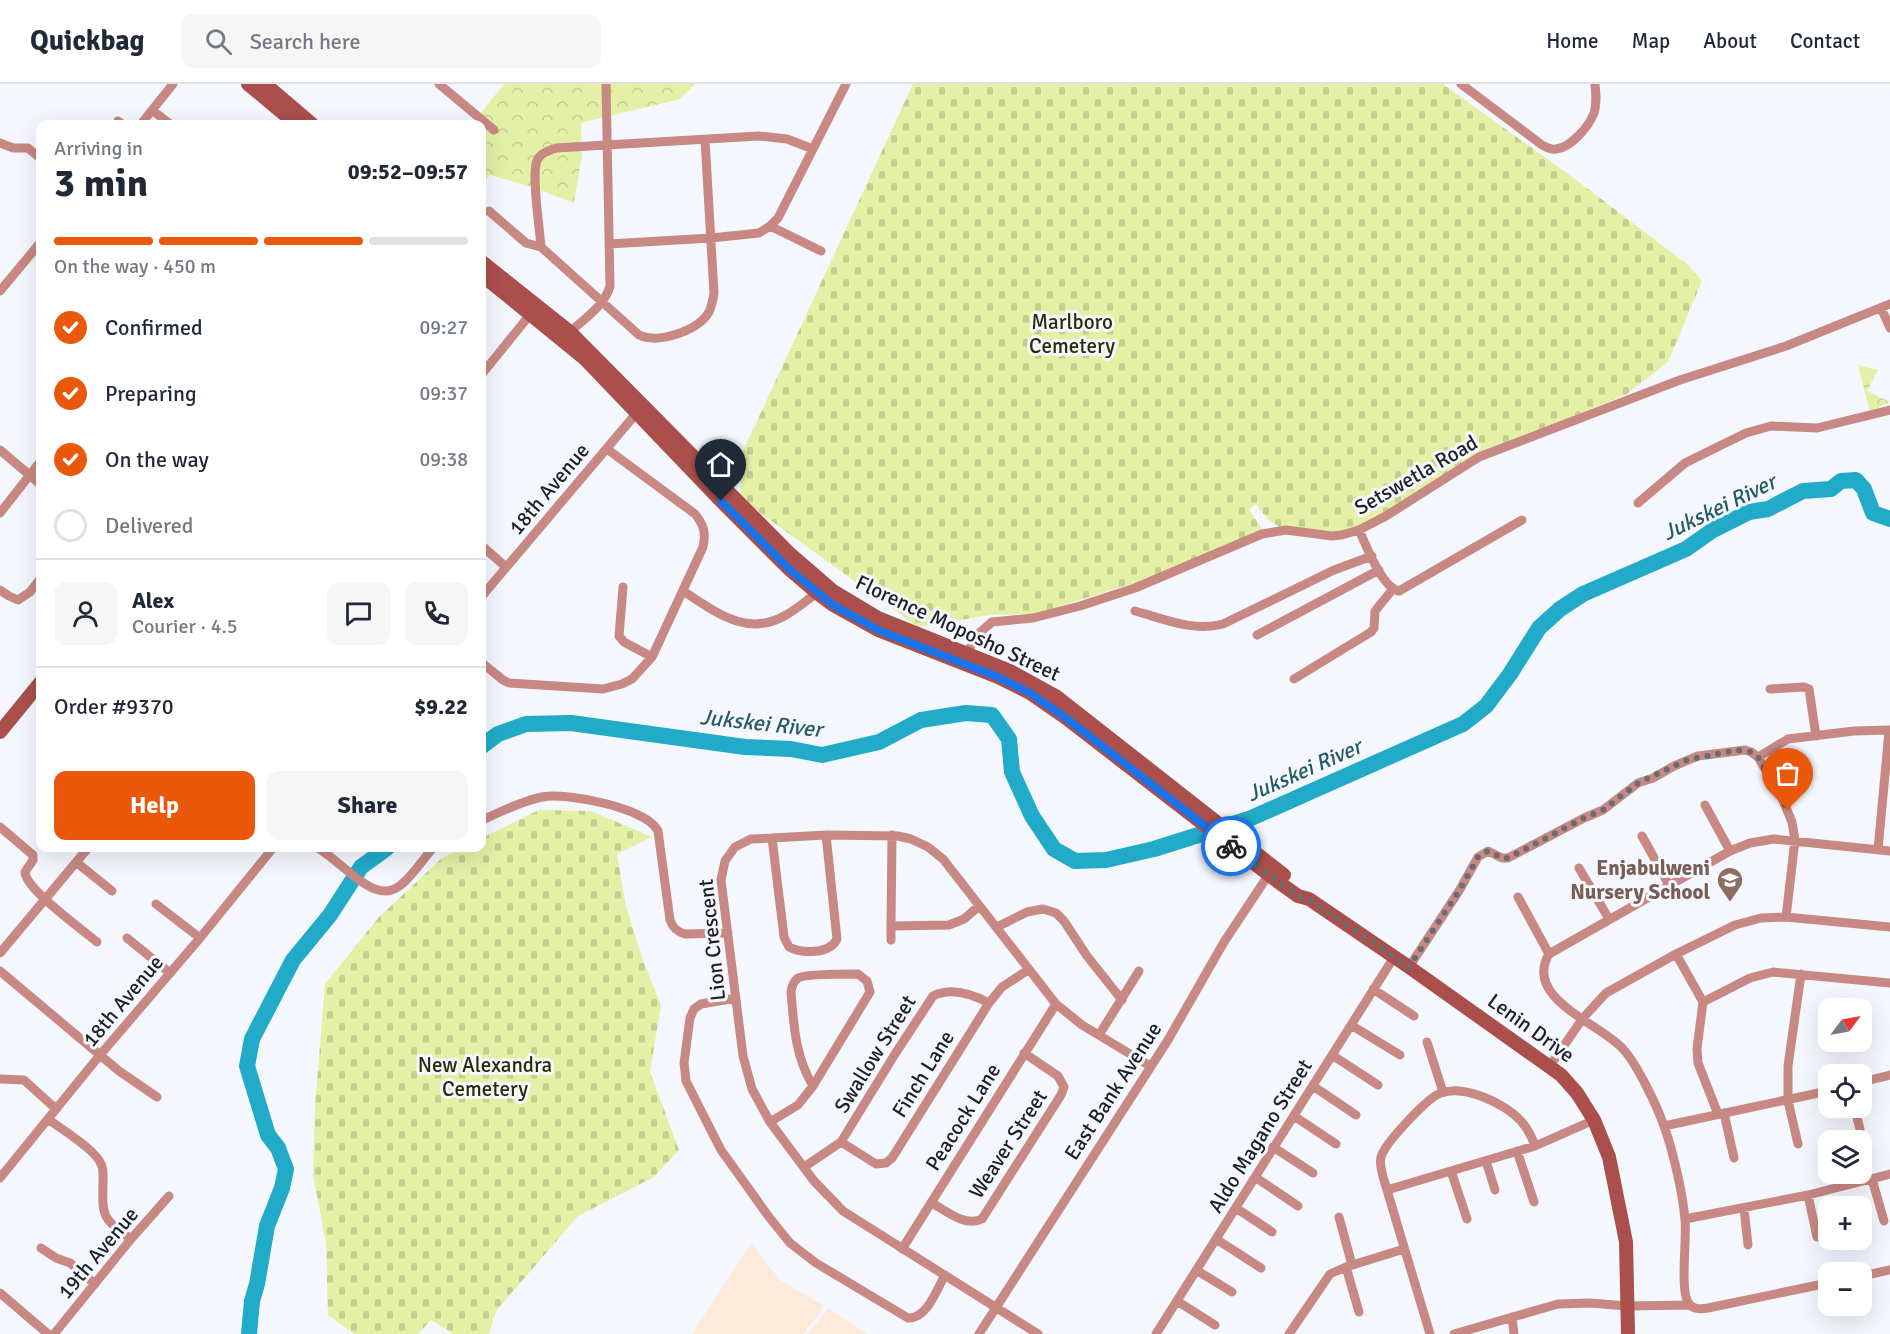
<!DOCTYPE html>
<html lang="en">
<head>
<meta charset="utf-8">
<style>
	body { margin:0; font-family:Signika,sans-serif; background:#f6f6f7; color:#1f2937; height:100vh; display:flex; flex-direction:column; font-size:22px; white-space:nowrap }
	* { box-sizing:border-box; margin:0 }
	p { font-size:20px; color:#747a83 }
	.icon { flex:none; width:33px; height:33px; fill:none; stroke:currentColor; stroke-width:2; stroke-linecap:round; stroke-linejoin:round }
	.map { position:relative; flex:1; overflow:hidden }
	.side { position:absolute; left:36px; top:36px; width:450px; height:732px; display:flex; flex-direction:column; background:#fff; border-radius:12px; box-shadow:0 6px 24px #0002 }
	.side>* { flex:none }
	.needle { width:39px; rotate:58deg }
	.tools { position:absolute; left:1818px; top:914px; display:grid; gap:12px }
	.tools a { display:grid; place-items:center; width:54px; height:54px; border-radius:12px; background:#fff; box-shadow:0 6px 24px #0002; font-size:30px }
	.pin { position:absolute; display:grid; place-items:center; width:51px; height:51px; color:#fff; margin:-62px -26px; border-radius:50% 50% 50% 0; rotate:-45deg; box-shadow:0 0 6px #0007 }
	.pin .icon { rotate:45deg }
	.courier { position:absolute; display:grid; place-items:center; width:60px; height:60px; margin:-30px; border:4px solid #1a73e8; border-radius:50%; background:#fff; color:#222; box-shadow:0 2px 8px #0007 }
	.summary em { font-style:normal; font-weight:800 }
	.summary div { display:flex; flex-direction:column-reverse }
	.summary { display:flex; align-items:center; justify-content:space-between; height:102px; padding:0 18px }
	h1 { font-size:39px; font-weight:800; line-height:45px }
	.bar { display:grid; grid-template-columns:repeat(4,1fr); gap:9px 6px; align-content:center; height:72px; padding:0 18px }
	.bar i { height:8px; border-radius:4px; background:#e0e1e3 }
	.bar .current { background:#ea580c }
	.bar p { grid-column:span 4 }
	.line { display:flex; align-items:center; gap:15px; padding:0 18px; border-top:2px solid #e0e1e3 }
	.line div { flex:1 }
	.round { display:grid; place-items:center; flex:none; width:63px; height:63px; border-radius:12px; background:#f6f6f7 }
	ol { padding:0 18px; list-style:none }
	li { display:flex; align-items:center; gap:18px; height:66px }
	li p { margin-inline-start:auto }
	li .icon { padding:6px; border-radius:50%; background:#ea580c; color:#fff; stroke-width:4 }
	li:last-child { color:#747a83 }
	li i { width:33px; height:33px; border:3px solid #e0e1e3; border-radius:50% }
	.cta { display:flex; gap:12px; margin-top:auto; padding:12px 18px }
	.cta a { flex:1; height:69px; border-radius:12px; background:#ea580c; color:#fff; font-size:24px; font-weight:800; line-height:69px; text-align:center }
	.cta a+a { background:#f6f6f7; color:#1f2937 }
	header { display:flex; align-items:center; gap:36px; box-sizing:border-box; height:84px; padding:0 30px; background:#fff; border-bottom:2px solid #e0e1e3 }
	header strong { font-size:28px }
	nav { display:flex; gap:33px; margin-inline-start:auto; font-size:21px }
	.search { width:420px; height:54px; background:#f6f6f7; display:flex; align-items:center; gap:15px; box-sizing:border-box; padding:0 21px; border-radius:12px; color:#747a83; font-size:22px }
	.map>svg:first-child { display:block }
	.education { fill:#feeada }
	.forest { fill:url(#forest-crowns) }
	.cemetery { fill:url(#cemetery-stones) }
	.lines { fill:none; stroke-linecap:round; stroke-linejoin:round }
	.river { stroke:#21abc9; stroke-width:16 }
	.street { stroke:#c88883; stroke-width:9 }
	.secondary { stroke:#aa4f4c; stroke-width:14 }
	.done { stroke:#696c70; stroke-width:6; stroke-dasharray:0 10.8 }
	.route { stroke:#1a73e8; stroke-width:8 }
	.labels { text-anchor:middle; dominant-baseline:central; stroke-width:6; stroke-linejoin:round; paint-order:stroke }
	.park-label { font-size:21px; fill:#282d05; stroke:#f4f8fe }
	.street-label { font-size:21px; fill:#1e2024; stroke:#f4f8fe }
	.education-label { font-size:21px; font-weight:bold; fill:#785e54; stroke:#f4f8fe; text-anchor:end }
	.water-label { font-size:22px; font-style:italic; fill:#265a67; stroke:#f4f8fe }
</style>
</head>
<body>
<header>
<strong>Quickbag</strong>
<div class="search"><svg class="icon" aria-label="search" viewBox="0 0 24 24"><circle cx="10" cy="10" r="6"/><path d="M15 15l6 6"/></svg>Search here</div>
<nav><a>Home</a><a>Map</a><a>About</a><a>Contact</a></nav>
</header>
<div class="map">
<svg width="1890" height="1250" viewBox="0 0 1890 1250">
	<defs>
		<pattern id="forest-crowns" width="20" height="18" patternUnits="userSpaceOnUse" patternTransform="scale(1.5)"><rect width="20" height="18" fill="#e4f0a6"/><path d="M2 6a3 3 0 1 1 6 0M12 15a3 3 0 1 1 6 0" fill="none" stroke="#c3ce8f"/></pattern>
		<pattern id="cemetery-stones" width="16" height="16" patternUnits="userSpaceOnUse" patternTransform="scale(1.5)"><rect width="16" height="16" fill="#e4f0a6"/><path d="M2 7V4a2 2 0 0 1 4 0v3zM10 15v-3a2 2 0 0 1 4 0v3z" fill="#c3ce8f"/></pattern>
	</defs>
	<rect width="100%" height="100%" fill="#f4f8fe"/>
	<path class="education" d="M751 1159 780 1196 824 1222 821 1227 803 1250H692Z
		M829 1224 831 1226 867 1250H807Z"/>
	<path class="forest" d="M504 0H695L680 15 581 39 582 72 574 119 525 101 490 91 482 100V40H472Z
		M1858 281 1878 286 1867 307 1890 318 1870 328Z"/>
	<path class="cemetery" d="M913 0H1443L1575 95 1688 181 1702 197 1668 278 1627 310 1475 373 1373 438 1336 452 1280 443 1268 436 1256 420 1249 426 1263 446 1167 489 1035 530 990 531 918 543 748 420C741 413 740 407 741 397L732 391Z
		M539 726 591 727 652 753 617 770 626 823 644 879 661 921 650 988 679 1066 654 1093 578 1132 496 1227 489 1250H453L431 1236 418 1250H354L328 1231 326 1159 313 1091 315 1022 325 900 379 833 442 774 463 764H482V754Z"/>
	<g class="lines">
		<path class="river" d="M482 662 498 650 526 640 571 639 745 663 791 665 822 671 879 658 921 636 966 629 992 631 1009 655 1012 688 1032 732 1054 765 1075 777 1106 776 1154 765 1249 735 1463 640 1486 622 1510 590 1539 544 1560 525 1583 510 1686 465 1713 446 1749 428 1768 425 1803 407 1831 405 1841 397 1856 396 1864 405 1873 429 1890 435
			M249 1250 252 1217 257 1200 267 1142 282 1104 286 1085 278 1064 268 1051 247 982 252 955 293 876 330 831 361 783 387 764"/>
		<path class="street" d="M439 0 494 46
			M1461 0 1542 61C1546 63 1551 66 1556 65 1571 64 1589 42 1594 29 1597 20 1596 10 1595 0
			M152 26 170 40
			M118 37 122 40
			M141 40 173 0
			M0 59 13 64H28L40 74
			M489 127 526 159 541 163 639 251C658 260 698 247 709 228 712 222 713 215 714 209L705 56
			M770 142 821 167
			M609 160 711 154 759 149 770 142 778 134 846 0
			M541 163C540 146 531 90 537 77 540 69 548 67 556 64L759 52 787 55 813 65
			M0 207 40 159
			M1881 224 1890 244
			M570 248C584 235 605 221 610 202L606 0
			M482 290 533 227
			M0 366 40 400
			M1638 419 1685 379 1746 349 1771 342 1817 344 1890 326
			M0 429 40 378
			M1359 446C1366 461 1382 504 1399 507L1522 436
			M482 462 506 483
			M623 503 619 552 624 558 652 573
			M0 506 9 512 18 516 30 508 40 495
			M683 507C716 528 747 554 786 531 797 525 807 516 817 509
			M482 512 640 325
			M1135 527C1164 535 1193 548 1223 540L1334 486 1372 472
			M1257 551 1379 486
			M967 569 977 551 992 538 1033 534 1080 522 1135 504 1262 450 1286 446 1332 452 1342 451 1359 446 1386 432 1479 373 1680 296 1786 262 1890 220
			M482 579 503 596 509 599 603 605 622 600 632 595 652 573 703 463C706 449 704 441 695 430L607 365
			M1294 595 1371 548 1374 544 1375 527 1392 506
			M1770 605 1804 603 1809 605 1816 652
			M1758 673 1788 655 1854 647 1890 646
			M1705 721 1730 767
			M482 736C501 728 521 717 542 713 567 708 647 724 658 747L670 836C673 844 677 848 685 850L728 849
			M0 743 33 771V776L25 788C25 805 83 846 97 858
			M892 751 891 842 949 841 964 835 979 822
			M1642 752 1669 801
			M772 754 784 853 789 863C802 870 830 870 837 855L826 751
			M318 764C327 770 336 777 344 784 360 797 382 818 402 800 414 790 423 775 433 764
			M1878 766 1889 647
			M76 778 112 807
			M1579 784 1609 835
			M1518 813 1549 870
			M156 820 200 854
			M997 843 1027 828 1043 825 1056 829 1064 837 1087 872 1122 916
			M127 854 170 889
			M891 856V842
			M0 869 88 764
			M1676 870 1703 918 1697 965 1698 979 1718 1030
			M1409 883 1459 807 1478 773 1488 767 1502 774H1508L1584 734 1603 726 1638 699 1653 694 1674 682 1698 672 1745 666 1751 668 1758 673 1782 714 1792 738 1795 756 1786 833
			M0 887 119 987 157 1013
			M858 890 867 897 870 908 813 1002C795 972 794 942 791 908 792 902 793 898 798 894 804 890 848 890 858 890Z
			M1373 905 1414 932
			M736 914 701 920 694 925 690 934 684 979 686 997 721 1066 769 1133 790 1159 816 1179 908 1234C927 1235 937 1205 945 1191
			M1703 918 1750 894 1773 888 1890 899
			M1351 941 1400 971
			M1099 951 1139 887
			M1427 958 1443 1008
			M1332 971 1378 1001
			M1550 982 1583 934 1606 909 1676 870 1735 841 1761 834 1786 833 1890 843
			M0 995 24 996 56 1025
			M1862 998 1890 991
			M1313 1002 1356 1031
			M1854 1023 1860 1045
			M1724 1029 1734 1074
			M1294 1032 1336 1060
			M48 1035C61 1045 96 1066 101 1080 104 1086 103 1092 103 1098 102 1135 103 1134 131 1155
			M770 1038 798 1021 813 1002
			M1664 1042 1828 1007
			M841 1058 876 1080 886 1079 892 1074 989 919 1002 903 1028 886
			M1798 1060 1788 1017V982L1801 890
			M1273 1063 1313 1089
			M1517 1067 1534 1118
			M1486 1077 1495 1106
			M804 1083 841 1058 895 970 933 912C951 903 972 910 989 919
			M1451 1087 1467 1135
			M1255 1093 1298 1122
			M0 1094 100 971 200 854 273 764
			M1872 1095 1884 1137
			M1387 1106 1535 1062 1594 1036
			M1808 1111 1817 1153
			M932 1119C946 1127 965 1143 982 1135L1061 1011 1064 1003 1058 992 1024 969
			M1236 1124 1272 1148
			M1744 1124 1748 1161
			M1339 1133 1352 1181
			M1685 1135 1808 1111 1890 1090
			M1216 1155 1261 1184
			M41 1164 56 1174 70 1179 95 1200
			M902 1165 1056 920
			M1346 1183 1359 1228
			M1196 1186 1232 1208
			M1862 1192 1890 1186
			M1828 1199 1708 1224C1701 1225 1692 1226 1688 1218 1680 1205 1687 1154 1685 1136 1683 1110 1673 1067 1664 1042 1657 1022 1637 980 1623 965 1600 939 1523 915 1549 870L1730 767 1750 759 1774 755 1890 767
			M0 1209 48 1250
			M1177 1217 1215 1241
			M1512 1233 1514 1250
			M54 1250 131 1155 169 1112
			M979 1250 1168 956 1224 858 1271 787
			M1038 1250 843 1127 814 1097 770 1038 752 1005 743 972 721 796 725 777 735 763 751 755 772 754 826 751 898 752 911 755 928 763 943 775 950 784 1056 920 1082 941 1150 982
			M1156 1250 1394 873
			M1289 1250 1330 1190 1346 1183 1404 1165
			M1430 1250 1384 1096C1382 1088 1379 1080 1381 1073 1385 1059 1428 1013 1441 1009 1465 1000 1505 1020 1521 1037 1527 1044 1532 1053 1535 1062
			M1454 1250 1558 1220 1590 1219 1627 1222 1689 1221"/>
		<path class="secondary" d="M248 0 296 40
			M265 0 312 40
			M482 178 570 248 788 468 833 507 878 534 1010 587 1057 613 1284 791
			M482 191 584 274 721 417 789 485 817 509 833 521 878 546 998 593 1030 609 1066 634 1277 797 1298 812 1309 815 1409 883 1561 991 1577 1009 1594 1036 1609 1073 1626 1158 1628 1250
			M0 648 40 599"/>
	</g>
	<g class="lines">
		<path class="done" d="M1231 762 1298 812 1309 815 1409 883 1459 807 1478 773 1488 767 1502 774H1508L1584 734 1603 726 1638 699 1687 676 1737 666 1751 668 1758 673 1788 726"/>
		<path class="route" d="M721 417 789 485 833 521 878 546 998 593 1030 609 1066 634 1231 762"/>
	</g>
	<defs>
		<g id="school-pin" transform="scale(1.35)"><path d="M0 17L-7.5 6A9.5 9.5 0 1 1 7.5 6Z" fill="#8d6e63" stroke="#f4f8fe"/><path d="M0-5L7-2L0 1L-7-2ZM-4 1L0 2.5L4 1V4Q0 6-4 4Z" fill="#fff"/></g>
	</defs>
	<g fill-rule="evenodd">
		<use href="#school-pin" x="1730" y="796"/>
	</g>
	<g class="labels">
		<g class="park-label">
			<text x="1072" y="238">Marlboro<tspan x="1072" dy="24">Cemetery</tspan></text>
			<text x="485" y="981">New Alexandra<tspan x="485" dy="24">Cemetery</tspan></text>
		</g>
		<g class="street-label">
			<text transform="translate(1416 391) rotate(-30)">Setswetla Road</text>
			<text transform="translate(549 405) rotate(-50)">18th Avenue</text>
			<text transform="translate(958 544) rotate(25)">Florence Moposho Street</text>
			<text transform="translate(712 856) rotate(-96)">Lion Crescent</text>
			<text transform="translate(123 917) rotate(-50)">18th Avenue</text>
			<text transform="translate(1531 944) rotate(36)">Lenin Drive</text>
			<text transform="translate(875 970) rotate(-58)">Swallow Street</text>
			<text transform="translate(923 990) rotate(-58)">Finch Lane</text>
			<text transform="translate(1113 1007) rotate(-57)">East Bank Avenue</text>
			<text transform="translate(963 1033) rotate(-58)">Peacock Lane</text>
			<text transform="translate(1260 1052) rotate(-58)">Aldo Magano Street</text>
			<text transform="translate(1008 1060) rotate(-57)">Weaver Street</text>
			<text transform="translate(98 1169) rotate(-50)">19th Avenue</text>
		</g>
		<g class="education-label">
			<text x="1710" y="784">Enjabulweni<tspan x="1710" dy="24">Nursery School</tspan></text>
		</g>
		<g class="water-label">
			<text transform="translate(1719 423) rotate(-26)">Jukskei River</text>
			<text transform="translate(761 639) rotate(6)">Jukskei River</text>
			<text transform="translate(1304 686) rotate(-24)">Jukskei River</text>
		</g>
	</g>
</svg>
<div class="tools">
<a><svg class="needle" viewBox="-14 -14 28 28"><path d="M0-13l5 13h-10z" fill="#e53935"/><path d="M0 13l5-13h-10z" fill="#747a83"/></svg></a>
<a><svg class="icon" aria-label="locate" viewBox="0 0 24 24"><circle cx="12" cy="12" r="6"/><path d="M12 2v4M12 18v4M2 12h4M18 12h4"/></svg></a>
<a><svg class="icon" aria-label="layers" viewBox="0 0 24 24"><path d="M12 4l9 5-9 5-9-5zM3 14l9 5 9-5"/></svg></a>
<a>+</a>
<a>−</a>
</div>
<div class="pin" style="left:1788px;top:726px;background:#ea580c"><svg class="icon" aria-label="bag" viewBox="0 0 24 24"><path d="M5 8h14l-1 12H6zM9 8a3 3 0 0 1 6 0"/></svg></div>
<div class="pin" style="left:721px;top:417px;background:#1f2937"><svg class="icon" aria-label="home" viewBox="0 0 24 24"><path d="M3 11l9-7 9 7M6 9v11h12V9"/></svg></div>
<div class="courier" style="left:1231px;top:762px"><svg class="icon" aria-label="bike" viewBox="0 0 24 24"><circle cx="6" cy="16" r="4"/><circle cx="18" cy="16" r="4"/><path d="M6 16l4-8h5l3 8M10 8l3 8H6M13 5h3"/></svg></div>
<section class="side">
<div class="summary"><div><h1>3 min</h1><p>Arriving in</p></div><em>09:52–09:57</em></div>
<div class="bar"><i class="current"></i><i class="current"></i><i class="current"></i><i></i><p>On the way · 450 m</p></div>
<ol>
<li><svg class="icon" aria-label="check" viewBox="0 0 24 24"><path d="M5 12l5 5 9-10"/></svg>Confirmed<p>09:27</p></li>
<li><svg class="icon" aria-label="check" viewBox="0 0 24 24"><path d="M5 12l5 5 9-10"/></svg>Preparing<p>09:37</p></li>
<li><svg class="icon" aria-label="check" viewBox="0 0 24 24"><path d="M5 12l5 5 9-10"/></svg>On the way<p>09:38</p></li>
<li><i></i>Delivered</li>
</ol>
<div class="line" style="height:108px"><a class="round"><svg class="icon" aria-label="person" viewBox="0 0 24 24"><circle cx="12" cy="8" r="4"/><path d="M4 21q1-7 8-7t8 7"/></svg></a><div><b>Alex</b><p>Courier · 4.5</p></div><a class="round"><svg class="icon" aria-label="chat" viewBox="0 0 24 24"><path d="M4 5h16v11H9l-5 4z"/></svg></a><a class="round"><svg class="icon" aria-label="phone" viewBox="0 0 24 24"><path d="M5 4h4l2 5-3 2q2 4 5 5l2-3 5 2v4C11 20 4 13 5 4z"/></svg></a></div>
<div class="line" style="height:78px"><div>Order #9370</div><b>$9.22</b></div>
<div class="cta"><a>Help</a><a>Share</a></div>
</section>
</div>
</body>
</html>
